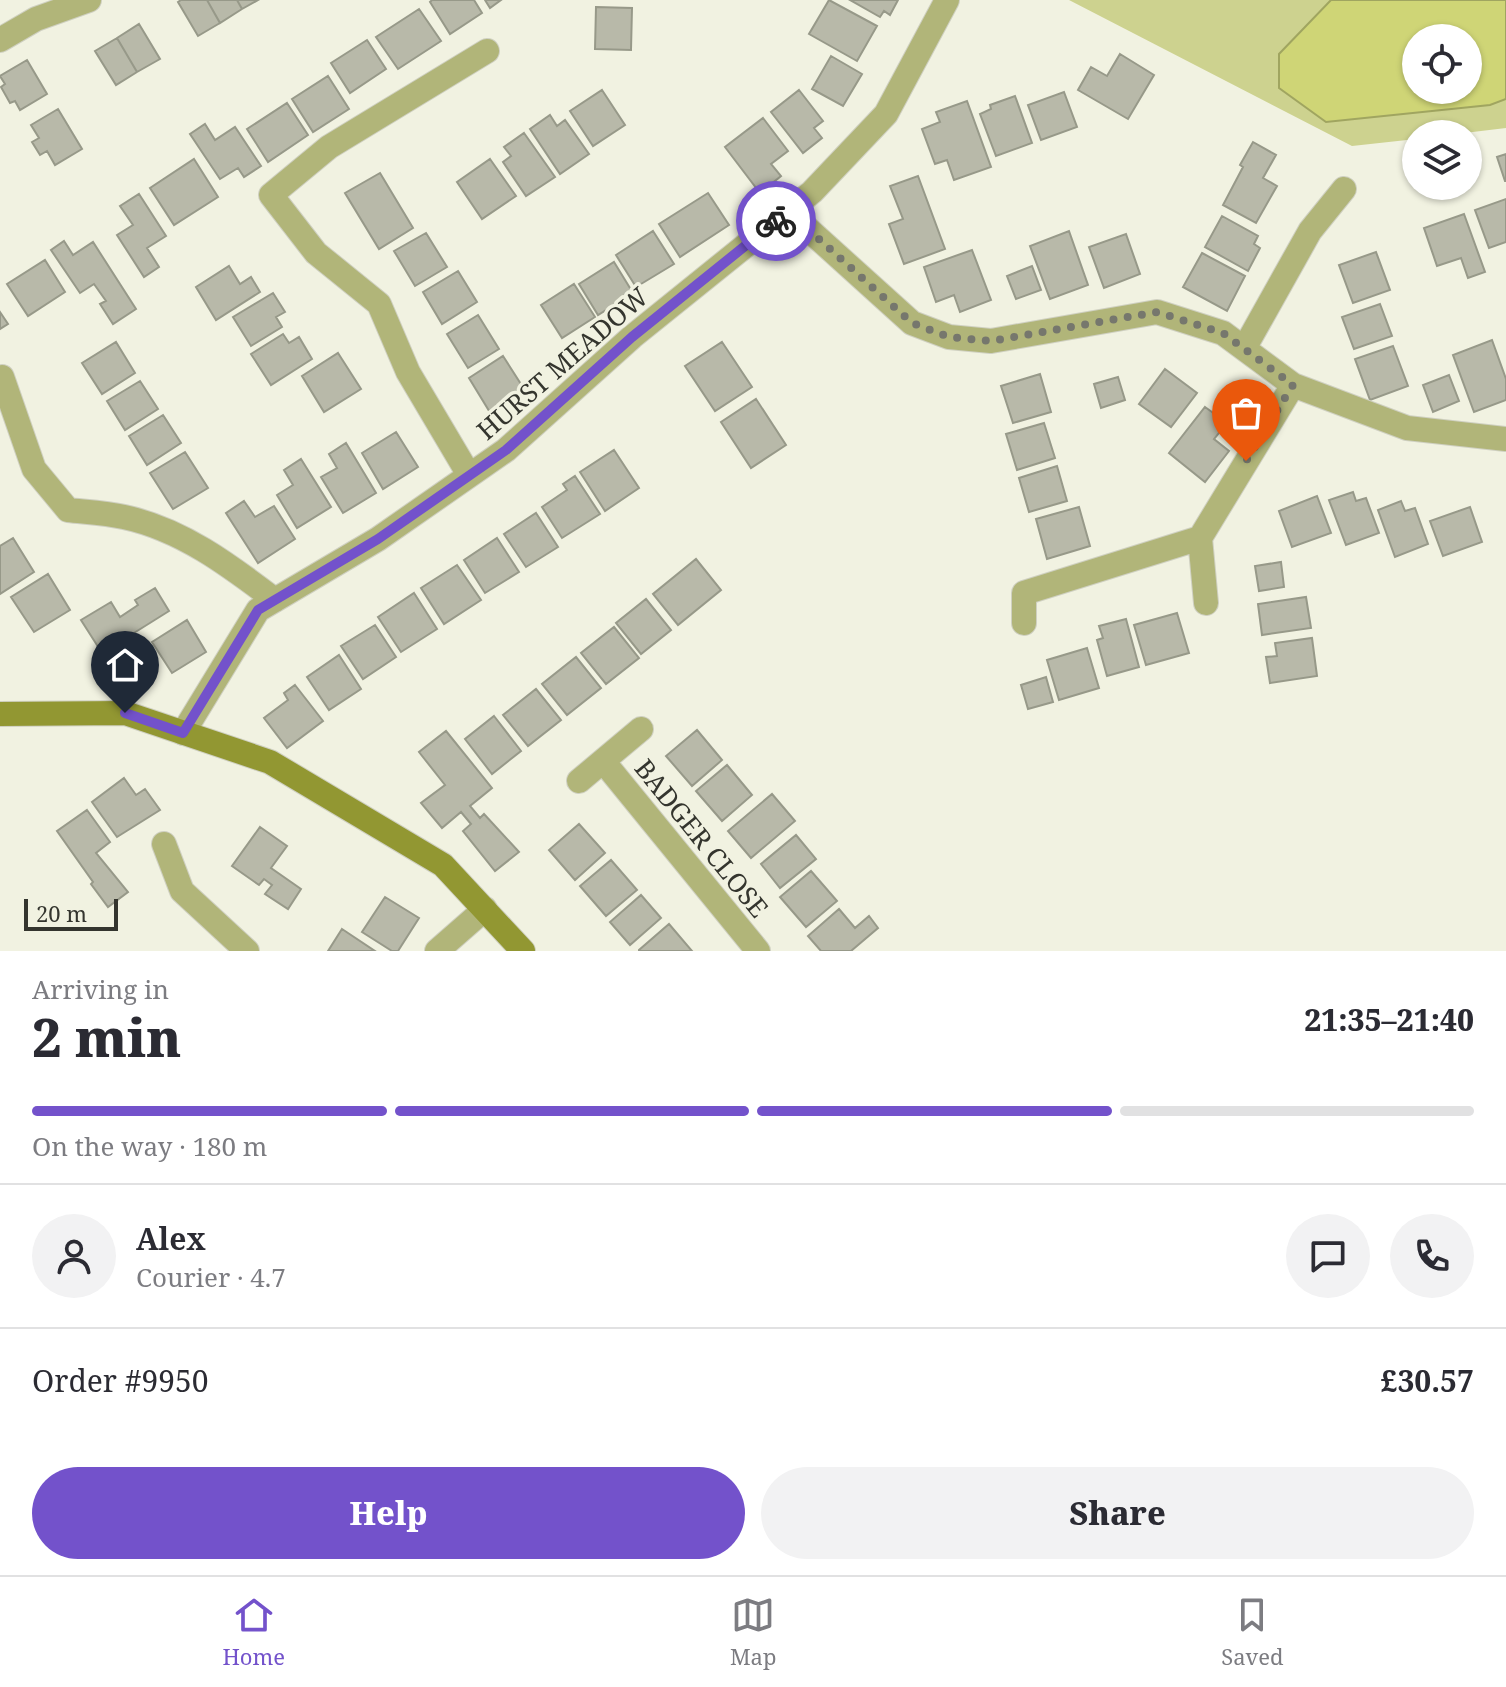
<!DOCTYPE html>
<html lang="en">
<head>
<meta charset="utf-8">
<style>
	body { margin:0; font-family:"Noto Serif",serif; background:#f2f2f3; color:#2b2b33; height:100vh; display:flex; flex-direction:column; font-size:30px; white-space:nowrap }
	* { box-sizing:border-box; margin:0 }
	p { font-size:26px; color:#7c7c81 }
	.icon { flex:none; width:44px; height:44px; fill:none; stroke:currentColor; stroke-width:2; stroke-linecap:round; stroke-linejoin:round }
	.map { position:relative; height:951px; overflow:hidden }
	.drawer { display:flex; flex-direction:column; background:#fff; flex:1 }
	.drawer>* { flex:none }
	.tools { position:absolute; left:1402px; top:24px; display:grid; gap:16px }
	.tools a { display:grid; place-items:center; width:80px; height:80px; border-radius:50%; background:#fff; box-shadow:0 2px 6px #0004; font-size:40px }
	.scale { position:absolute; left:24px; bottom:20px; width:94px; box-sizing:border-box; padding-left:8px; border:4px solid #34352e; border-top:0; font-size:22px; line-height:28px; white-space:nowrap; color:#34352e; -webkit-text-stroke:6px #f1f2e1; paint-order:stroke }
	.pin { position:absolute; display:grid; place-items:center; width:68px; height:68px; color:#fff; margin:-82px -34px; border-radius:50% 50% 50% 0; rotate:-45deg; box-shadow:0 0 8px #0007 }
	.pin .icon { rotate:45deg }
	.courier { position:absolute; display:grid; place-items:center; width:80px; height:80px; margin:-40px; border:6px solid #7352cb; border-radius:50%; background:#fff; color:#222; box-shadow:0 2px 10px #0007 }
	.head em { font-style:normal; font-weight:800 }
	.head div { display:flex; flex-direction:column-reverse }
	.head { display:flex; align-items:center; justify-content:space-between; height:136px; padding:0 32px }
	h1 { font-size:52px; font-weight:800; line-height:60px }
	.bar { display:grid; grid-template-columns:repeat(4,1fr); gap:12px 8px; align-content:center; height:96px; padding:0 32px }
	.bar i { height:10px; border-radius:6px; background:#e1e1e2 }
	.bar .selected { background:#7352cb }
	.bar p { grid-column:span 4 }
	.line { display:flex; align-items:center; gap:20px; padding:0 32px; border-top:2px solid #e1e1e2 }
	.line div { flex:1 }
	.round { display:grid; place-items:center; flex:none; width:84px; height:84px; border-radius:42px; background:#f2f2f3 }
	.button { display:flex; gap:16px; margin-top:auto; padding:16px 32px }
	.button a { flex:1; height:92px; border-radius:48px; background:#7352cb; color:#fff; font-size:32px; font-weight:800; line-height:92px; text-align:center }
	.button a+a { background:#f2f2f3; color:#2b2b33 }
	.tabs { display:flex; justify-content:space-around; align-items:center; height:112px; border-top:2px solid #e1e1e2; background:#fff; font-size:22px; color:#7c7c81 }
	.tabs a { display:grid; justify-items:center; gap:4px }
	.tabs .selected { color:#7352cb }
	.map>svg:first-child { display:block }
	.green { fill:#cdd28f; fill-rule:evenodd }
	.water { fill:#cfd576; stroke:#a0a560; stroke-width:2; fill-rule:evenodd }
	.building { fill:#b8b9a9; stroke:#979989; stroke-width:2 }
	.lines { fill:none; stroke-linecap:round; stroke-linejoin:round }
	.street-casing { stroke:#cfd0c1; stroke-width:26 }
	.secondary-casing { stroke:#cfd0c1; stroke-width:26 }
	.street { stroke:#b1b579; stroke-width:24 }
	.secondary { stroke:#929732; stroke-width:24 }
	.done { stroke:#76776d; stroke-width:8; stroke-dasharray:0 14.4 }
	.route { stroke:#7352cb; stroke-width:10 }
	.labels { text-anchor:middle; dominant-baseline:central; stroke-width:7; stroke-linejoin:round; paint-order:stroke }
	.street-label { font-size:26px; fill:#34352e; stroke:#f1f2e1 }
</style>
</head>
<body>
<div class="map">
<svg width="1506" height="951" viewBox="0 0 1506 951">
	<rect width="100%" height="100%" fill="#f1f2e1"/>
	<path class="green" d="M1069 0H1506V128L1456 134H1416V139L1352 146ZM1416 38H1468V90H1416Z"/>
	<path class="water" d="M1331 0H1506V99L1490 105 1326 122 1279 88V54ZM1416 38H1468V90H1416Z"/>
	<path class="building" d="M181 0H207L220 23 198 36 178 2Z
		M207 0H237L242 9 220 23Z
		M237 0H258L242 9Z
		M432 0H474L482 13 450 34 430 2Z
		M485 0H501L490 8Z
		M829 0 877 26 857 61 809 34Z
		M850 0H898L890 15 884 11 880 17Z
		M596 7 632 8 631 50 595 49Z
		M419 9 441 41 398 69 376 37Z
		M139 24 160 59 137 72 117 38Z
		M117 38 137 72 116 85 95 51Z
		M367 40 386 69 350 93 331 63Z
		M1120 54 1154 75 1128 119 1078 90 1091 67 1107 76Z
		M831 56 862 74 843 106 812 89Z
		M27 60 47 94 20 110 15 101 10 103 1 87 5 84 0 76Z
		M328 76 349 109 313 132 292 99Z
		M602 90 625 125 593 146 570 111Z
		M799 90 823 121 814 128 822 138 803 153 771 112Z
		M1064 92 1077 127 1041 140 1028 105Z
		M1015 96 1032 143 996 156 980 114 991 109 990 105Z
		M967 101 991 167 954 180 947 160 935 164 922 129 940 122 936 112Z
		M287 103 308 135 268 162 247 129Z
		M58 109 82 149 55 165 47 151 40 155 32 142 39 138 31 125Z
		M550 115 557 126 565 120 589 154 560 174 530 129Z
		M763 118 788 151 771 164 781 176 760 193 725 147Z
		M205 124 215 140 235 127 261 166 244 177 238 168 220 179 190 134Z
		M524 133 555 177 526 196 503 162 511 156 504 147Z
		M1253 142 1276 155 1263 178 1277 186 1256 223 1223 205 1243 167 1240 165Z
		M1506 154V181H1505L1497 157Z
		M194 159 218 197 174 225 150 188Z
		M490 159 516 196 482 219 457 182Z
		M380 173 413 228 379 249 345 193Z
		M918 176 945 249 904 264 889 224 903 219 890 186Z
		M708 193 729 225 680 257 659 224Z
		M139 194 166 236 147 248 159 267 144 277 117 235 133 225 120 206Z
		M1506 199V242L1489 248 1475 210Z
		M1464 214 1485 272 1468 278 1461 258 1437 266 1424 228Z
		M1222 216 1258 236 1254 244 1260 248 1248 271 1205 247Z
		M653 231 674 264 636 287 616 255Z
		M1069 231 1088 285 1050 299 1030 246Z
		M426 233 447 267 415 286 394 251Z
		M1126 234 1140 274 1104 288 1089 247Z
		M64 241 73 255 93 242 136 309 113 324 100 304 106 301 94 284 80 293 51 250Z
		M972 250 991 300 960 312 954 295 936 302 924 267Z
		M1376 252 1390 290 1353 303 1339 265Z
		M1202 253 1245 276 1227 311 1183 287Z
		M45 260 65 292 28 316 7 284Z
		M614 262 633 293 598 315 579 284Z
		M229 266 240 284 251 277 260 292 216 320 196 287Z
		M1032 266 1041 290 1016 299 1007 276Z
		M458 271 477 302 442 324 423 292Z
		M574 284 595 317 562 338 541 305Z
		M273 293 285 312 276 317 282 327 251 346 233 317Z
		M1380 304 1392 336 1354 349 1342 317Z
		M0 312 8 324 0 329Z
		M478 315 499 349 468 368 447 334Z
		M283 334 289 343 299 337 312 359 271 385 251 354Z
		M1492 340 1506 379V400L1474 412 1453 355Z
		M116 342 135 373 102 394 82 363Z
		M722 342 752 387 715 411 685 366Z
		M1393 346 1408 386 1370 400 1355 359Z
		M338 353 361 389 324 412 302 376Z
		M503 356 526 392 491 414 469 378Z
		M1165 369 1197 393 1171 427 1139 404Z
		M1040 374 1051 412 1013 423 1001 386Z
		M1449 375 1459 401 1433 412 1423 385Z
		M1118 377 1125 400 1101 408 1094 384Z
		M140 381 158 409 125 430 107 401Z
		M756 399 786 445 751 468 721 422Z
		M1205 407 1227 423 1214 439 1229 451 1205 482 1169 453Z
		M163 415 181 443 147 465 129 436Z
		M1044 423 1055 458 1017 470 1006 434Z
		M396 432 418 467 383 489 362 453Z
		M346 443 376 493 343 513 321 477 337 468 329 454Z
		M614 450 639 488 605 511 580 472Z
		M185 452 208 488 173 509 150 473Z
		M301 459 331 507 297 528 277 495 293 485 284 470Z
		M1057 466 1067 501 1029 512 1019 478Z
		M575 476 600 514 562 538 542 507 567 490 563 484Z
		M1353 492 1356 501 1366 498 1379 533 1346 545 1329 500Z
		M1317 496 1331 533 1292 547 1279 511Z
		M244 501 255 517 274 506 295 539 258 563 226 513Z
		M1401 501 1405 511 1415 508 1428 544 1395 557 1378 510Z
		M1079 507 1090 546 1047 559 1036 519Z
		M1470 507 1482 542 1443 556 1430 521Z
		M536 513 558 547 526 567 504 534Z
		M13 538 34 572 0 594V546Z
		M497 538 519 572 485 593 464 560Z
		M696 559 721 590 678 625 653 594Z
		M1281 562 1284 587 1259 591 1255 566Z
		M457 565 481 600 444 624 421 588Z
		M48 574 70 610 34 632 11 597Z
		M155 588 169 611 102 653 81 620 111 602 120 617 138 605 135 600Z
		M414 593 437 629 401 652 378 617Z
		M1306 597 1311 628 1262 635 1258 604Z
		M646 599 671 630 641 654 616 623Z
		M1177 613 1189 653 1146 665 1134 625Z
		M1126 619 1139 667 1107 676 1097 640 1103 638 1099 626Z
		M187 620 206 652 172 673 152 642Z
		M375 625 396 657 363 679 341 646Z
		M614 627 639 658 606 684 581 653Z
		M1312 638 1317 676 1270 683 1266 657 1277 656 1275 643Z
		M1087 648 1099 688 1059 700 1047 660Z
		M339 655 361 689 329 710 307 677Z
		M576 657 601 688 567 715 542 684Z
		M1046 677 1053 702 1028 709 1021 685Z
		M295 685 323 721 287 748 264 718 288 700 284 693Z
		M536 689 561 720 528 746 503 715Z
		M494 716 521 751 492 774 465 739Z
		M697 730 722 760 692 786 666 756Z
		M446 731 492 788 470 806 480 818 484 814 519 852 495 871 463 831 471 824 461 812 442 828 421 803 445 785 419 752Z
		M727 765 752 795 722 821 696 791Z
		M124 778 136 795 145 789 160 810 117 837 92 802Z
		M772 794 795 821 751 858 728 831Z
		M87 810 110 842 96 853 128 892 108 907 91 884 93 882 57 831Z
		M579 824 605 853 575 880 549 850Z
		M260 827 287 846 271 868 301 889 288 909 265 894 272 885 264 879 259 885 232 866Z
		M796 835 816 859 780 888 761 864Z
		M611 860 637 890 606 916 580 886Z
		M811 871 837 901 806 927 780 897Z
		M641 895 661 918 630 945 610 922Z
		M385 897 419 918 398 951H392L362 932Z
		M839 909 855 928 869 916 878 928 851 951H821L808 936Z
		M669 924 692 951H639V950Z
		M342 929 375 951H328Z"/>
	<g class="lines">
		<g class="street-casing">
			<path id="street" d="M0 40 36 19 89 0
				M788 211 912 323 949 337 991 341 1157 312 1223 333 1293 385 1407 428 1506 439
				M1245 347 1310 231 1344 189
				M2 377 34 469 68 510C86 512 106 513 124 517 181 529 229 565 275 600
				M469 475 408 372 379 304 316 253 271 195 329 147 487 51
				M1200 538 1206 603
				M1024 623V593L1200 538 1293 385
				M183 733 258 610 378 539 506 450 632 337 812 192 886 114 947 0
				M603 761 758 951
				M579 781 641 729
				M164 844 182 891 247 951
				M437 951 485 909"/>
		</g>
		<g class="secondary-casing">
			<path id="secondary" d="M0 714 125 713 270 762 443 865 523 951"/>
		</g>
		<use href="#street" class="street"/>
		<use href="#secondary" class="secondary"/>
	</g>
	<g class="lines">
		<path class="done" d="M776 221 788 211 912 323 949 337 991 341 1157 312 1223 333 1293 385 1246 461"/>
		<path class="route" d="M125 713 183 733 258 610 378 539 506 450 632 337 776 221"/>
	</g>
	<g class="labels">
		<g class="street-label">
			<text transform="translate(562 363) rotate(-41)">HURST MEADOW</text>
			<text transform="translate(702 838) rotate(51)">BADGER CLOSE</text>
		</g>
	</g>
</svg>
<div class="tools">
<a><svg class="icon" aria-label="locate" viewBox="0 0 24 24"><circle cx="12" cy="12" r="6"/><path d="M12 2v4M12 18v4M2 12h4M18 12h4"/></svg></a>
<a><svg class="icon" aria-label="layers" viewBox="0 0 24 24"><path d="M12 4l9 5-9 5-9-5zM3 14l9 5 9-5"/></svg></a>
</div>
<div class="scale">20 m</div>
<div class="pin" style="left:1246px;top:461px;background:#ea580c"><svg class="icon" aria-label="bag" viewBox="0 0 24 24"><path d="M5 8h14l-1 12H6zM9 8a3 3 0 0 1 6 0"/></svg></div>
<div class="pin" style="left:125px;top:713px;background:#1f2937"><svg class="icon" aria-label="home" viewBox="0 0 24 24"><path d="M3 11l9-7 9 7M6 9v11h12V9"/></svg></div>
<div class="courier" style="left:776px;top:221px"><svg class="icon" aria-label="bike" viewBox="0 0 24 24"><circle cx="6" cy="16" r="4"/><circle cx="18" cy="16" r="4"/><path d="M6 16l4-8h5l3 8M10 8l3 8H6M13 5h3"/></svg></div>
</div>
<section class="drawer">
<div class="head"><div><h1>2 min</h1><p>Arriving in</p></div><em>21:35–21:40</em></div>
<div class="bar"><i class="selected"></i><i class="selected"></i><i class="selected"></i><i></i><p>On the way · 180 m</p></div>
<div class="line" style="height:144px"><a class="round"><svg class="icon" aria-label="person" viewBox="0 0 24 24"><circle cx="12" cy="8" r="4"/><path d="M4 21q1-7 8-7t8 7"/></svg></a><div><b>Alex</b><p>Courier · 4.7</p></div><a class="round"><svg class="icon" aria-label="chat" viewBox="0 0 24 24"><path d="M4 5h16v11H9l-5 4z"/></svg></a><a class="round"><svg class="icon" aria-label="phone" viewBox="0 0 24 24"><path d="M5 4h4l2 5-3 2q2 4 5 5l2-3 5 2v4C11 20 4 13 5 4z"/></svg></a></div>
<div class="line" style="height:104px"><div>Order #9950</div><b>£30.57</b></div>
<div class="button"><a>Help</a><a>Share</a></div>
</section>
<nav class="tabs">
<a class="selected"><svg class="icon" aria-label="home" viewBox="0 0 24 24"><path d="M3 11l9-7 9 7M6 9v11h12V9"/></svg>Home</a>
<a><svg class="icon" aria-label="map" viewBox="0 0 24 24"><path d="M3 6l6-2 6 2 6-2v14l-6 2-6-2-6 2zM9 4v14M15 6v14"/></svg>Map</a>
<a><svg class="icon" aria-label="saved" viewBox="0 0 24 24"><path d="M7 4h10v16l-5-4-5 4z"/></svg>Saved</a>
</nav>
</body>
</html>
